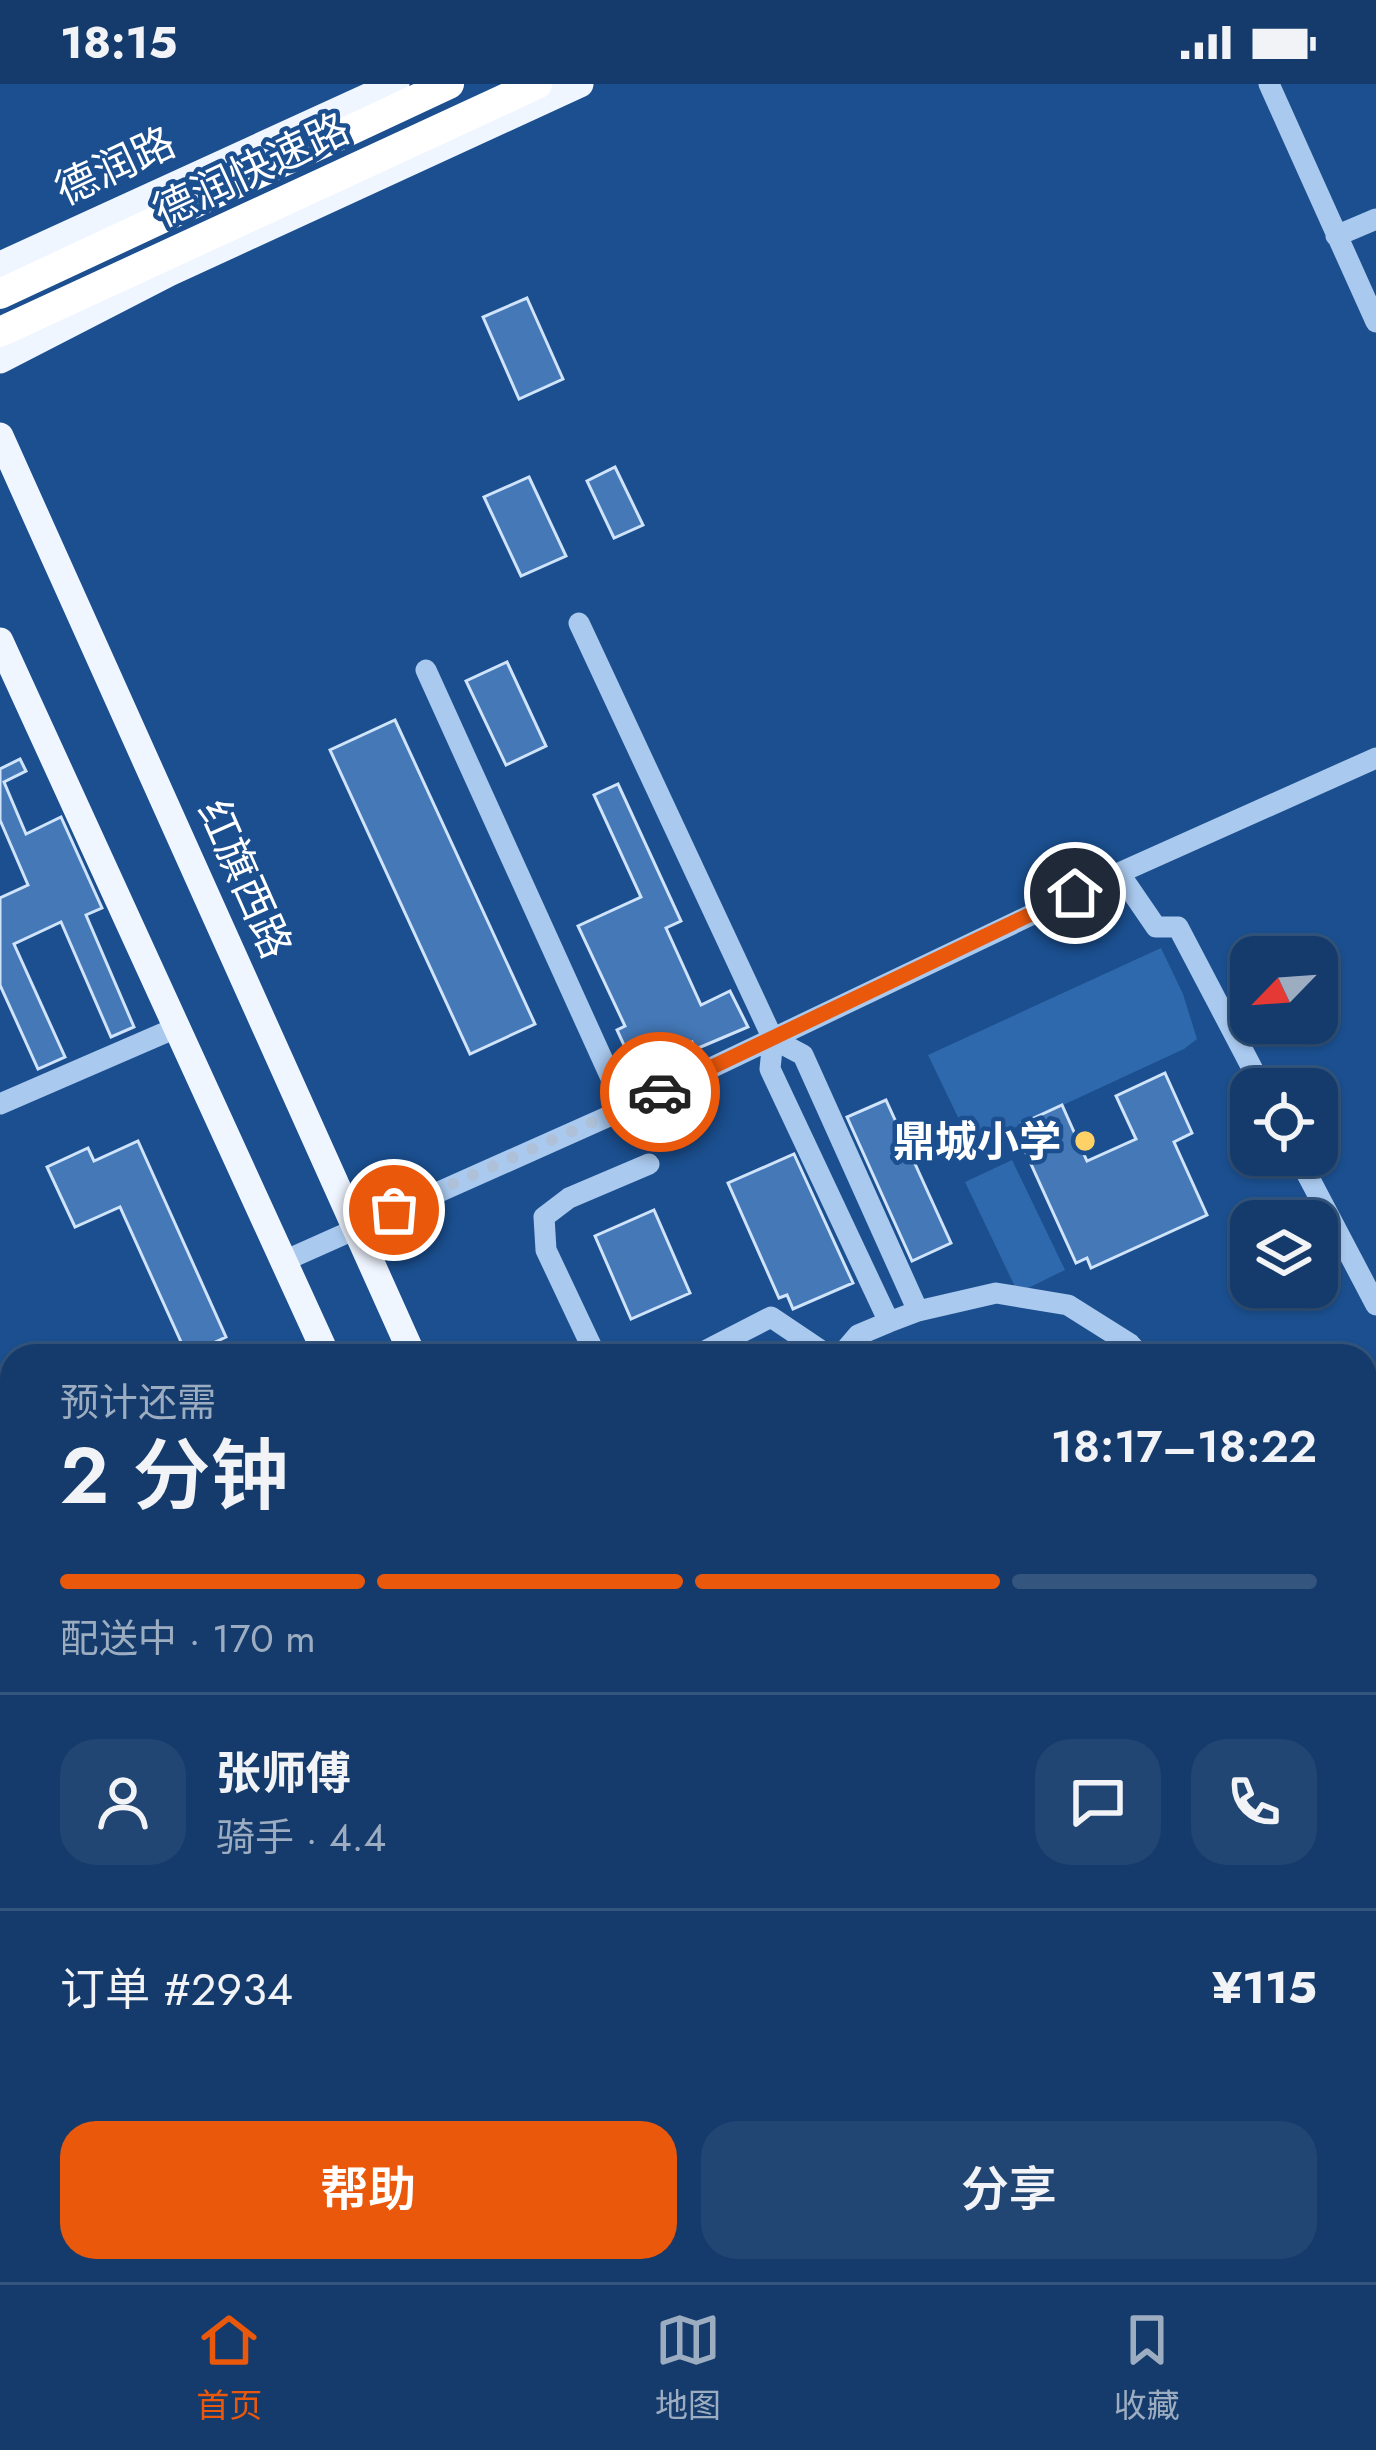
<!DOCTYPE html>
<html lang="zh">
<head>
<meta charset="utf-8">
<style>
	body { margin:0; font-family:Jost,"Noto Sans SC",sans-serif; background:#214673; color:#f1f3f6; height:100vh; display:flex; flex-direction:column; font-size:45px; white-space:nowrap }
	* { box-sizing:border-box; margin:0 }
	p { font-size:39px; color:#9dadc1 }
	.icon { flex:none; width:66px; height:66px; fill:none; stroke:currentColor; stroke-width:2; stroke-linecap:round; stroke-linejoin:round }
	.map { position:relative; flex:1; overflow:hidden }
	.details { position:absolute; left:0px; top:1260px; width:1377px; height:939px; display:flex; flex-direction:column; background:#143b6b; border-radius:36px 36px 0 0; box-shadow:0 3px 9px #0004,0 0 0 3px #33557e }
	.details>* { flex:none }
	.needle { width:78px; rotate:245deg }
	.tools { position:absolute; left:1230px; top:852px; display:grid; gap:24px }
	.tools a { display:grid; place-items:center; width:108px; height:108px; border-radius:24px; background:#143b6b; box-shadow:0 3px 9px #0004,0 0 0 3px #33557e; font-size:60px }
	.pin { position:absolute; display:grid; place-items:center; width:102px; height:102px; color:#fff; margin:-51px; border:6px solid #fff; border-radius:50%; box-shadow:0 3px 12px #0007 }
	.courier { position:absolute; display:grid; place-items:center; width:120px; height:120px; margin:-60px; border:9px solid #ea580c; border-radius:50%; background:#fff; color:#222; box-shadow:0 3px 15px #0007 }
	.overview em { font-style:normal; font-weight:600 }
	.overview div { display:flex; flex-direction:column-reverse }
	.overview { display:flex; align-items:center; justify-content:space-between; height:204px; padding:0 60px }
	h1 { font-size:78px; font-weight:600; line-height:90px }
	.bar { display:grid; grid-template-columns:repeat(4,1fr); gap:18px 12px; align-content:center; height:144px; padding:0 60px }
	.bar i { height:15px; border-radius:9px; background:#33557e }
	.bar .on { background:#ea580c }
	.bar p { grid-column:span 4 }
	.line { display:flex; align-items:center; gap:30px; padding:0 60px; border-top:3px solid #33557e }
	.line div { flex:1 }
	.round { display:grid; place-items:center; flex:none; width:126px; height:126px; border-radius:36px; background:#214673 }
	.action { display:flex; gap:24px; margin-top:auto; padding:24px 60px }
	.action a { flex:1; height:138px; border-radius:36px; background:#ea580c; color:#fff; font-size:48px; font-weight:600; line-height:138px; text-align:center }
	.action a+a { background:#214673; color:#f1f3f6 }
	.status { display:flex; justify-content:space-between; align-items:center; height:84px; padding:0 60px; background:#143b6b; direction:ltr }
	.status svg { height:33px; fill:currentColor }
	.tab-bar { display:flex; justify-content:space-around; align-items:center; height:168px; border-top:3px solid #33557e; background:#143b6b; font-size:33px; color:#9dadc1 }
	.tab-bar a { display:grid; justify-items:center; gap:6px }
	.tab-bar .on { color:#ea580c }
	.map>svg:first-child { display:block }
	.green { fill:#2e69ad }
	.building { fill:#4478b7; stroke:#cfe3fa; stroke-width:3 }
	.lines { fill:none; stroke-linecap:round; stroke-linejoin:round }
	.minor { stroke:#a9c9ee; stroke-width:21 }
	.major { stroke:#f0f6ff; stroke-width:27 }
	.highway { stroke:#fff; stroke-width:30 }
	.rail { stroke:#fff; stroke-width:6; stroke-dasharray:21 9; stroke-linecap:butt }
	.done { stroke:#afc1d8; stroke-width:12; stroke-dasharray:0 21.6 }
	.route { stroke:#ea580c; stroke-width:15 }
	.poi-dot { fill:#ffd166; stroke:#1b4f8f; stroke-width:4.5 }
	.labels { text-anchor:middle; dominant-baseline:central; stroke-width:9; stroke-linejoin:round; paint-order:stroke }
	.street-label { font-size:42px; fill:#fff; stroke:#1b4f8f }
	.poi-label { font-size:42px; font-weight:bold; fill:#fff; stroke:#1b4f8f; text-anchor:end }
</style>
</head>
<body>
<div class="status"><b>18:15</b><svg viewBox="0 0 49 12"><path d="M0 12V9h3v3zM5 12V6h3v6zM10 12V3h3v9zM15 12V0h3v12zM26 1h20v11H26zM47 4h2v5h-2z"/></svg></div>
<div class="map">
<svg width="1376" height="2198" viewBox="0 0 1376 2198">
	<rect width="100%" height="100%" fill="#1b4f8f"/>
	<path class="green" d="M1161 864 1183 910 1197 955 1184 965 979 1060 969 1056 928 971Z
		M1012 1076 1065 1186 1018 1209 965 1098Z"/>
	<path class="building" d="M527 214 563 295 519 315 483 233Z
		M615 383 643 441 614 454 587 397Z
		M529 393 566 472 521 492 484 413Z
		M507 578 546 662 506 681 466 597Z
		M395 636 535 940 470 970 330 666Z
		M20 675 26 687 4 698 26 750 61 733 102 824 86 831 134 943 111 953 61 838 14 860 65 973 38 985 0 901V814L28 801 0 736V685Z
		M618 700 681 837 666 844 701 921 730 907 748 943 696 965 692 958 635 985 617 946 625 942 578 842 641 813 594 711Z
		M1165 989 1192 1049 1174 1058 1207 1131 1091 1184 1087 1174 1076 1179 1026 1069 1033 1066 1021 1040 1062 1021 1087 1077 1136 1055 1116 1012Z
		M886 1016 951 1159 912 1177 847 1033Z
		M138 1057 226 1253 187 1271 120 1123 75 1143 47 1083 88 1064 94 1077Z
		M794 1070 853 1199 793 1225 787 1211 779 1214 728 1099Z
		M654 1126 690 1209 631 1235 595 1152Z"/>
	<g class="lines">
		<path class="minor" d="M1269 0 1376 238
			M1336 152 1376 135
			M579 539 773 955 770 985 889 1238
			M426 586 625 1025
			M1119 789 1156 843H1178L1263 1005
			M773 955 803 971 918 1227
			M0 1020 164 949
			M1297 1071 1376 1221
			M284 1177 625 1025 1119 789 1376 674
			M596 1272 546 1166 544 1133 569 1114 649 1080
			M695 1272 771 1233 829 1272
			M840 1272 858 1251 889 1238 918 1227 996 1209 1068 1221 1130 1260 1141 1272
			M1365 1699 1376 1723
			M1365 1774 1376 1771
			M0 2157 12 2153"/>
		<path class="major" d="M0 181 396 0
			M0 276 169 189 580 0
			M0 352 413 1272
			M0 557 327 1272
			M755 2187 760 2198
			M802 2187 807 2198"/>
		<path class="highway" d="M0 210 449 0
			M0 248 537 0"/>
		<path class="rail" d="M1365 1921 1376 1917
			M1365 1945 1376 1941
			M555 2198 586 2187
			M593 2198 626 2187
			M647 2198 678 2187"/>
	</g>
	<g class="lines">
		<path class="done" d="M394 1126 660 1008"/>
		<path class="route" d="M660 1008 1075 809"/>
	</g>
	<circle class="poi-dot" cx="1085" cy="1057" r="12"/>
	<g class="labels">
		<g class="street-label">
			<text transform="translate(115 82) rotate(-25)">德润路</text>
			<text transform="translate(251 86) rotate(-25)">德润快速路</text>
			<text transform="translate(245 795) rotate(66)">红旗西路</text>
		</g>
		<g class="poi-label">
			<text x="1061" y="1057">鼎城小学</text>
		</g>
	</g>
</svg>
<div class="tools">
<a><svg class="needle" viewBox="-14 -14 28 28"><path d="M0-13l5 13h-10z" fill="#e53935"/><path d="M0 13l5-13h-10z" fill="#9dadc1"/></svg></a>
<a><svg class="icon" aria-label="locate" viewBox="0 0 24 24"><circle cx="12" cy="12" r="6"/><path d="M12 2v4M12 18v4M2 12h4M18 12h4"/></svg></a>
<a><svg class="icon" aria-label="layers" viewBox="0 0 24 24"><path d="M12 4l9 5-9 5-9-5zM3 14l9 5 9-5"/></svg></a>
</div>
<div class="pin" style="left:394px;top:1126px;background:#ea580c"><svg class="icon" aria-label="bag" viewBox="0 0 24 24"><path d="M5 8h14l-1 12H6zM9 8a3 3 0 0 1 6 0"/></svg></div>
<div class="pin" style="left:1075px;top:809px;background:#1f2937"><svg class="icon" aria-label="home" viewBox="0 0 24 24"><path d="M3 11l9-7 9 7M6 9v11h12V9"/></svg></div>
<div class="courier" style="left:660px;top:1008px"><svg class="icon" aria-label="car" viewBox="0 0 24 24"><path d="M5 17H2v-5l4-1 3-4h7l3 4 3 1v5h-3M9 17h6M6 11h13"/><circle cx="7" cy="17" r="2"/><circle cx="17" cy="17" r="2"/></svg></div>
<section class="details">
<div class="overview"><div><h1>2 分钟</h1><p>预计还需</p></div><em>18:17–18:22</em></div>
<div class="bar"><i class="on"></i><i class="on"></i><i class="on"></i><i></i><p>配送中 · 170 m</p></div>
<div class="line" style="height:216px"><a class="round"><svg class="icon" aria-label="person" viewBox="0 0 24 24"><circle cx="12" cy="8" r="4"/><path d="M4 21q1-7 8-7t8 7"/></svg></a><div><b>张师傅</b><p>骑手 · 4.4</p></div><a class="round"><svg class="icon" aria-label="chat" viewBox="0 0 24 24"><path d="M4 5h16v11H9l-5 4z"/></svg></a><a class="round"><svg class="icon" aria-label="phone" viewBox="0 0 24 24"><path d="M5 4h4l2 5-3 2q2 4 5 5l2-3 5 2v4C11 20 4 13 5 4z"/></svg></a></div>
<div class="line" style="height:156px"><div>订单 #2934</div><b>¥115</b></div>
<div class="action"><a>帮助</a><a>分享</a></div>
</section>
</div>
<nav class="tab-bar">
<a class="on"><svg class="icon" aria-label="home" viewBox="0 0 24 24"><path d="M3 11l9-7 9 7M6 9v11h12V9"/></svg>首页</a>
<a><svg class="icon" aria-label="map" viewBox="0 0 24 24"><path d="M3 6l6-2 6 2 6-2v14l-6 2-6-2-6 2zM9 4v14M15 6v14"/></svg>地图</a>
<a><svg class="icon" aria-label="saved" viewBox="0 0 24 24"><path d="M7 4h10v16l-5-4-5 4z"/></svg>收藏</a>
</nav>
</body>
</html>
